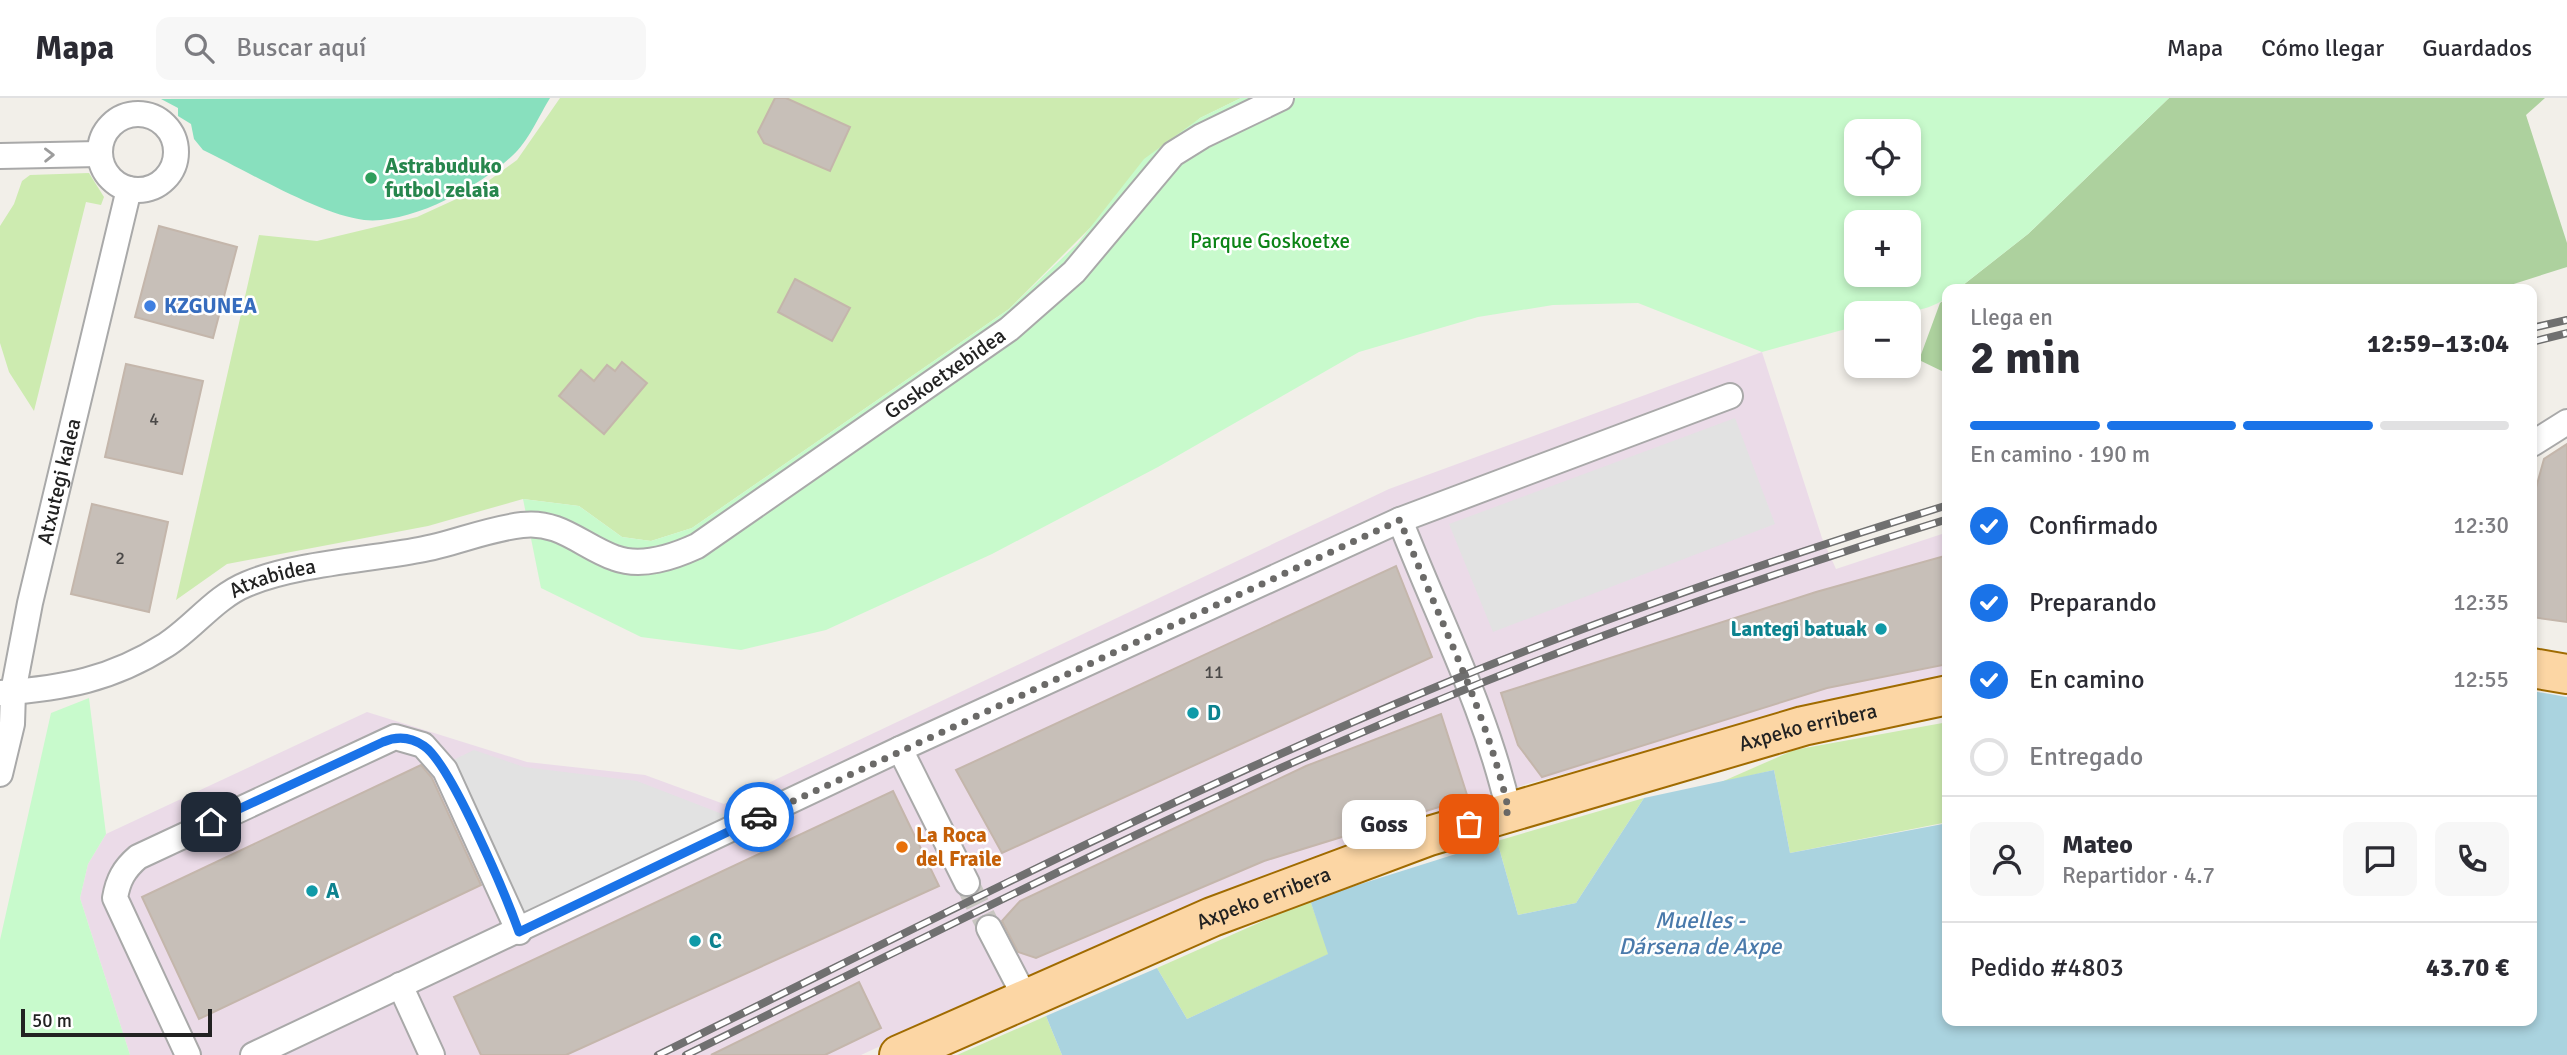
<!DOCTYPE html>
<html lang="es">
<head>
<meta charset="utf-8">
<style>
	body { margin:0; font-family:Signika,sans-serif; background:#f7f7f7; color:#2b2b33; height:100vh; display:flex; flex-direction:column; font-size:26px; white-space:nowrap }
	* { box-sizing:border-box; margin:0 }
	p { font-size:23px; color:#7c7c81 }
	.icon { flex:none; width:38px; height:38px; fill:none; stroke:currentColor; stroke-width:2; stroke-linecap:round; stroke-linejoin:round }
	.map { position:relative; flex:1; overflow:hidden }
	.side { position:absolute; left:1942px; top:186px; width:595px; height:742px; display:flex; flex-direction:column; background:#fff; border-radius:14px; box-shadow:0 4px 10px #0003 }
	.side>* { flex:none }
	.fabs { position:absolute; left:1844px; top:21px; display:grid; gap:14px }
	.fabs a { display:grid; place-items:center; width:77px; height:77px; border-radius:14px; background:#fff; box-shadow:0 4px 10px #0003; font-size:35px }
	.scale { position:absolute; left:21px; bottom:18px; width:191px; box-sizing:border-box; padding-left:7px; border:4px solid #222; border-top:0; font-size:19px; line-height:24px; white-space:nowrap; color:#222; -webkit-text-stroke:5px #fff; paint-order:stroke }
	.pin { position:absolute; display:grid; place-items:center; width:60px; height:60px; color:#fff; margin:-30px; border-radius:14px; box-shadow:0 4px 10px #0006 }
	.courier { position:absolute; display:grid; place-items:center; width:70px; height:70px; margin:-35px; border:5px solid #1a73e8; border-radius:50%; background:#fff; color:#222; box-shadow:0 2px 9px #0007 }
	.bubble { position:absolute; height:49px; border-radius:14px; background:#fff; box-shadow:0 4px 10px #0003; font-size:23px; font-weight:700; line-height:49px; text-align:center }
	.summary em { font-style:normal; font-weight:700 }
	.summary div { display:flex; flex-direction:column-reverse }
	.summary { display:flex; align-items:center; justify-content:space-between; height:119px; padding:0 28px }
	h1 { font-size:46px; font-weight:700; line-height:52px }
	.bar { display:grid; grid-template-columns:repeat(4,1fr); gap:10px 7px; align-content:center; height:84px; padding:0 28px }
	.bar i { height:9px; border-radius:5px; background:#e1e1e2 }
	.bar .selected { background:#1a73e8 }
	.bar p { grid-column:span 4 }
	.line { display:flex; align-items:center; gap:18px; padding:0 28px; border-top:2px solid #e1e1e2 }
	.line div { flex:1 }
	.round { display:grid; place-items:center; flex:none; width:74px; height:74px; border-radius:14px; background:#f7f7f7 }
	ol { padding:0 28px; list-style:none }
	li { display:flex; align-items:center; gap:21px; height:77px }
	li p { margin-inline-start:auto }
	li .icon { padding:7px; border-radius:50%; background:#1a73e8; color:#fff; stroke-width:4 }
	li:last-child { color:#7c7c81 }
	li i { width:38px; height:38px; border:4px solid #e1e1e2; border-radius:50% }
	header { display:flex; align-items:center; gap:42px; box-sizing:border-box; height:98px; padding:0 35px; background:#fff; border-bottom:2px solid #e1e1e2 }
	header strong { font-size:33px }
	nav { display:flex; gap:38px; margin-inline-start:auto; font-size:24px }
	.search { width:490px; height:63px; background:#f7f7f7; display:flex; align-items:center; gap:18px; box-sizing:border-box; padding:0 24px; border-radius:14px; color:#7c7c81; font-size:26px }
	.map>svg:first-child { display:block }
	.industrial { fill:#ebdbe8 }
	.grass { fill:#cdebb0 }
	.forest { fill:#add19e }
	.park { fill:#c8facc; fill-rule:evenodd }
	.pitch { fill:#88e0be }
	.parking { fill:#e2e2e2 }
	.water { fill:#aad3df }
	.building { fill:#c7bfb8; stroke:#c4b6ab; stroke-width:2 }
	.lines { fill:none; stroke-linecap:round; stroke-linejoin:round }
	.street-tunnel { stroke:#c8c6c1; stroke-width:24; stroke-dasharray:24 12; stroke-linecap:butt }
	.street-casing { stroke:#a9a9a9; stroke-width:28 }
	.primary-casing { stroke:#a06b00; stroke-width:42 }
	.street { stroke:#fff; stroke-width:24 }
	.primary { stroke:#fcd6a4; stroke-width:38 }
	.rail-casing { stroke:#707070; stroke-width:8 }
	.rail { stroke:#fff; stroke-width:5; stroke-dasharray:16; stroke-linecap:butt }
	.oneway { stroke:#9c9c9c }
	.done { stroke:#6b6a68; stroke-width:7; stroke-dasharray:0 12.6 }
	.route { stroke:#1a73e8; stroke-width:9 }
	.leisure-dot { fill:#2e9e5b; stroke:#fff; stroke-width:2.5 }
	.shop-dot { fill:#3f7fe0; stroke:#fff; stroke-width:2.5 }
	.culture-dot { fill:#0f9aa8; stroke:#fff; stroke-width:2.5 }
	.food-dot { fill:#e8710a; stroke:#fff; stroke-width:2.5 }
	.labels { text-anchor:middle; dominant-baseline:central; stroke-width:5; stroke-linejoin:round; paint-order:stroke }
	.number-label { font-size:18px; fill:#4b4948 }
	.leisure-label { font-size:21px; font-weight:bold; fill:#27864d; stroke:#fff; text-anchor:start }
	.park-label { font-size:21px; fill:#0c8416; stroke:#fff }
	.shop-label { font-size:21px; font-weight:bold; fill:#366cbe; stroke:#fff; text-anchor:start }
	.street-label { font-size:21px; fill:#222; stroke:#fff }
	.culture-label { font-size:21px; font-weight:bold; fill:#0d838f; stroke:#fff; text-anchor:start }
	.food-label { font-size:21px; font-weight:bold; fill:#c56008; stroke:#fff; text-anchor:start }
	.water-label { font-size:23px; font-style:italic; fill:#4a7aab; stroke:#fff }
</style>
</head>
<body>
<header>
<strong>Mapa</strong>
<div class="search"><svg class="icon" aria-label="search" viewBox="0 0 24 24"><circle cx="10" cy="10" r="6"/><path d="M15 15l6 6"/></svg>Buscar aquí</div>
<nav><a>Mapa</a><a>Cómo llegar</a><a>Guardados</a></nav>
</header>
<div class="map">
<svg width="2567" height="957" viewBox="0 0 2567 957">
	<rect width="100%" height="100%" fill="#f2efe9"/>
	<path class="industrial" d="M1762 254 1822 440 1836 471 1948 434V577L1869 593 1527 686 1119 838 861 957H130L80 800 88 766 106 736 367 614 527 664 645 677 724 706 1389 391Z"/>
	<path class="grass" d="M560 0H1241L1200 20 1009 211 692 430 651 443 622 439 579 408 523 401 428 428 227 466 176 502 259 137 317 143 417 119 476 92 517 62Z
		M89 75 104 99 101 107 86 104 34 313 9 274 0 245V128L14 106 22 83 30 77Z
		M1948 624V724L1790 755 1774 672 1719 685 1794 652Z
		M1644 700 1576 805 1518 817 1497 743Z
		M1310 802 1329 856 1187 921 1157 870Z
		M1046 918 1062 957H957Z"/>
	<path class="forest" d="M2169 0H2545L2526 17 2567 145V169L2498 191H1958L2028 136Z
		M1948 199V276L1919 262 1940 205Z"/>
	<path class="park" d="M1241 0H2169L2028 136 1958 191H1948V199C1923 218 1886 215 1857 215V228L1762 254 1638 205 1553 207 1478 219 1359 254 1158 369 992 456 826 532 741 552 641 539 541 490 523 401 579 408 622 439 651 443 692 430 1009 211 1078 145 1144 61 1200 20ZM1857 33H1909V86H1857ZM1857 124H1909V177H1857Z
		M89 600 106 736 88 766 80 800 130 957H0V842L51 615Z"/>
	<path class="pitch" d="M550 0C539 18 528 44 512 58 479 89 410 127 364 122 320 117 245 72 203 52L194 41 191 26 178 18V10L161 1Z"/>
	<path class="parking" d="M1735 320 1775 426 1493 534 1449 426Z
		M474 652 524 669 637 683 730 719 525 816 451 663Z"/>
	<path class="water" d="M2532 593 2567 599V957H1062L1046 918 1157 870 1187 921 1328 856 1310 802 1497 743 1518 817 1576 805 1644 700 1774 672 1790 755 1948 725V922H2532Z"/>
	<path class="building" d="M775 0H786L850 29 830 73 764 45 758 34Z
		M159 128 237 149 213 240 135 219Z
		M795 181 850 210 832 243 778 214Z
		M622 264 647 285 604 336 559 298 581 272 594 283 607 267 615 273Z
		M126 266 203 283 182 376 105 359Z
		M2567 346V524L2532 519V390H2536L2544 361Z
		M92 406 168 424 149 514 71 496Z
		M1948 457V566L1827 590 1542 679 1518 647 1501 595 1816 494Z
		M1396 468 1432 559 1002 755 956 672Z
		M1441 616 1468 700 1264 763 1036 860 1018 854 1002 823 1020 803 1306 668Z
		M421 667 432 680 481 787 199 921 142 799Z
		M893 693 939 788 566 957H481L454 899Z
		M859 884 881 930 825 957H711Z"/>
	<g class="lines">
		<path class="street-tunnel" d="M967 785 989 830"/>
		<g class="street-casing">
			<g id="street">
				<circle cx="138" cy="54" r="38"/>
				<path d="M0 58 99 56"/>
				<path d="M2532 346 2567 324"/>
				<path d="M1400 422 1730 298"/>
				<path id="s1" d="M0 595C64 590 111 582 166 547 194 529 215 499 247 486 294 466 366 462 419 452 453 446 487 431 522 427 560 422 583 449 615 460 642 470 673 459 697 448L1009 231 1074 174 1173 56 1202 38 1281 0"/>
				<path d="M900 651 967 785"/>
				<path id="s2" d="M0 676 12 626 13 594 30 505 129 91"/>
				<path d="M989 830 1026 901"/>
				<path d="M400 887 432 957"/>
				<path d="M188 957 115 800C118 782 124 771 138 759L395 639 423 647 445 672 519 834"/>
				<path d="M253 957 900 651 1400 422C1437 518 1487 613 1509 714"/>
			</g>
		</g>
		<g class="primary-casing">
			<g id="primary">
				<path d="M2532 570 2567 576"/>
				<path id="s3" d="M899 957 1212 819 1429 738 1803 628 1948 597"/>
			</g>
		</g>
		<use href="#street" class="street"/>
		<use href="#primary" class="primary"/>
		<g class="rail-casing">
			<path id="rail" d="M2532 230 2567 222
				M2532 244 2567 235
				M658 957C915 831 1171 698 1436 589 1604 519 1775 461 1948 407
				M686 957C870 867 1053 774 1239 689 1469 583 1706 495 1948 421"/>
		</g>
		<use href="#rail" class="rail"/>
	</g>
	<defs><path id="oneway-chevron" d="M-2-3.5L2.5 0L-2 3.5" fill="none" stroke-width="1.6" stroke-linecap="round" stroke-linejoin="round" transform="scale(1.75)"/></defs>
	<use class="oneway" href="#oneway-chevron" transform="translate(49 57) rotate(-1)"/>
	<g class="lines">
		<path class="done" d="M759 719 1400 422C1437 518 1487 613 1509 714L1469 726"/>
		<path class="route" d="M211 724 383 644C397 638 411 639 424 648 451 666 506 798 519 834L759 719"/>
	</g>
	<circle class="leisure-dot" cx="371" cy="80" r="7"/>
	<circle class="shop-dot" cx="150" cy="208" r="7"/>
	<g class="culture-dot">
		<circle cx="1881" cy="531" r="7"/>
		<circle cx="1193" cy="615" r="7"/>
		<circle cx="312" cy="793" r="7"/>
		<circle cx="695" cy="843" r="7"/>
	</g>
	<circle class="food-dot" cx="902" cy="749" r="7"/>
	<g class="labels">
		<g class="number-label">
			<text x="154" y="321">4</text>
			<text x="120" y="460">2</text>
			<text x="1214" y="574">11</text>
		</g>
		<g class="leisure-label">
			<text x="385" y="68">Astrabuduko<tspan x="385" dy="24">futbol zelaia</tspan></text>
		</g>
		<g class="park-label">
			<text x="1270" y="143">Parque Goskoetxe</text>
		</g>
		<g class="shop-label">
			<text x="164" y="208">KZGUNEA</text>
		</g>
		<g class="street-label">
			<text stroke="none"><textPath href="#s1" startOffset="1046">Goskoetxebidea</textPath></text>
			<text stroke="none"><textPath href="#s2" startOffset="299">Atxutegi kalea</textPath></text>
			<text stroke="none"><textPath href="#s1" startOffset="303">Atxabidea</textPath></text>
			<text stroke="none"><textPath href="#s3" startOffset="968">Axpeko erribera</textPath></text>
			<text stroke="none"><textPath href="#s3" startOffset="397">Axpeko erribera</textPath></text>
		</g>
		<g class="culture-label">
			<text x="1867" y="531" text-anchor="end">Lantegi batuak</text>
			<text x="1207" y="615">D</text>
			<text x="326" y="793">A</text>
			<text x="709" y="843">C</text>
		</g>
		<g class="food-label">
			<text x="916" y="737">La Roca<tspan x="916" dy="24">del Fraile</tspan></text>
		</g>
		<g class="water-label">
			<text x="1700" y="822">Muelles -<tspan x="1700" dy="26">Dársena de Axpe</tspan></text>
		</g>
	</g>
</svg>
<div class="fabs">
<a><svg class="icon" aria-label="locate" viewBox="0 0 24 24"><circle cx="12" cy="12" r="6"/><path d="M12 2v4M12 18v4M2 12h4M18 12h4"/></svg></a>
<a>+</a>
<a>−</a>
</div>
<div class="scale">50 m</div>
<div class="pin" style="left:1469px;top:726px;background:#ea580c"><svg class="icon" aria-label="bag" viewBox="0 0 24 24"><path d="M5 8h14l-1 12H6zM9 8a3 3 0 0 1 6 0"/></svg></div>
<div class="pin" style="left:211px;top:724px;background:#1f2937"><svg class="icon" aria-label="home" viewBox="0 0 24 24"><path d="M3 11l9-7 9 7M6 9v11h12V9"/></svg></div>
<div class="courier" style="left:759px;top:719px"><svg class="icon" aria-label="car" viewBox="0 0 24 24"><path d="M5 17H2v-5l4-1 3-4h7l3 4 3 1v5h-3M9 17h6M6 11h13"/><circle cx="7" cy="17" r="2"/><circle cx="17" cy="17" r="2"/></svg></div>
<div class="bubble" style="left:1342px;top:702px;width:84px">Goss</div>
<section class="side">
<div class="summary"><div><h1>2 min</h1><p>Llega en</p></div><em>12:59–13:04</em></div>
<div class="bar"><i class="selected"></i><i class="selected"></i><i class="selected"></i><i></i><p>En camino · 190 m</p></div>
<ol>
<li><svg class="icon" aria-label="check" viewBox="0 0 24 24"><path d="M5 12l5 5 9-10"/></svg>Confirmado<p>12:30</p></li>
<li><svg class="icon" aria-label="check" viewBox="0 0 24 24"><path d="M5 12l5 5 9-10"/></svg>Preparando<p>12:35</p></li>
<li><svg class="icon" aria-label="check" viewBox="0 0 24 24"><path d="M5 12l5 5 9-10"/></svg>En camino<p>12:55</p></li>
<li><i></i>Entregado</li>
</ol>
<div class="line" style="height:126px"><a class="round"><svg class="icon" aria-label="person" viewBox="0 0 24 24"><circle cx="12" cy="8" r="4"/><path d="M4 21q1-7 8-7t8 7"/></svg></a><div><b>Mateo</b><p>Repartidor · 4.7</p></div><a class="round"><svg class="icon" aria-label="chat" viewBox="0 0 24 24"><path d="M4 5h16v11H9l-5 4z"/></svg></a><a class="round"><svg class="icon" aria-label="phone" viewBox="0 0 24 24"><path d="M5 4h4l2 5-3 2q2 4 5 5l2-3 5 2v4C11 20 4 13 5 4z"/></svg></a></div>
<div class="line" style="height:91px"><div>Pedido #4803</div><b>43.70 €</b></div>
</section>
</div>
</body>
</html>
